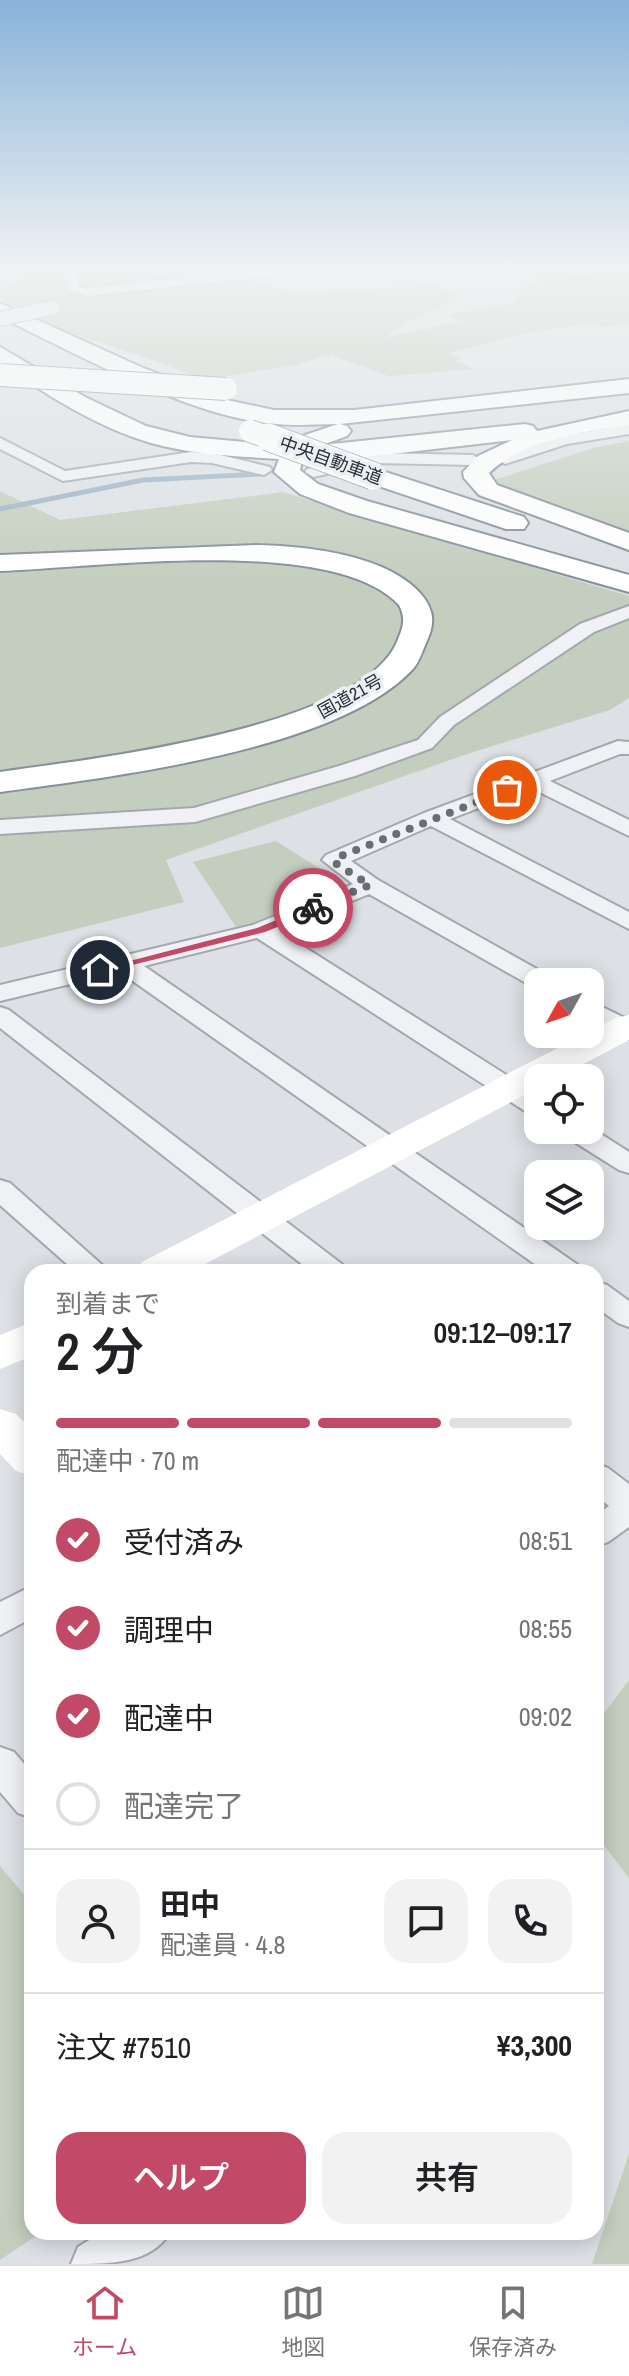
<!DOCTYPE html>
<html lang="ja">
<head>
<meta charset="utf-8">
<style>
	body { margin:0; font-family:"Archivo Narrow","Noto Sans JP",sans-serif; background:#f2f2f2; color:#202124; height:100vh; display:flex; flex-direction:column; font-size:30px; white-space:nowrap }
	* { box-sizing:border-box; margin:0 }
	p { font-size:26px; color:#757577 }
	.icon { flex:none; width:44px; height:44px; fill:none; stroke:currentColor; stroke-width:2; stroke-linecap:round; stroke-linejoin:round }
	.map { position:relative; flex:1; overflow:hidden }
	.sheet { position:absolute; left:24px; top:1264px; width:580px; height:976px; display:flex; flex-direction:column; background:#fff; border-radius:24px; box-shadow:0 4px 20px #0003 }
	.sheet>* { flex:none }
	.needle { width:52px; rotate:230deg }
	.buttons { position:absolute; left:524px; top:968px; display:grid; gap:16px }
	.buttons a { display:grid; place-items:center; width:80px; height:80px; border-radius:16px; background:#fff; box-shadow:0 4px 20px #0003; font-size:40px }
	.pin { position:absolute; display:grid; place-items:center; width:68px; height:68px; color:#fff; margin:-34px; border:4px solid #fff; border-radius:50%; box-shadow:0 2px 8px #0007 }
	.courier { position:absolute; display:grid; place-items:center; width:80px; height:80px; margin:-40px; border:6px solid #c24a67; border-radius:50%; background:#fff; color:#222; box-shadow:0 2px 10px #0007 }
	.overview em { font-style:normal; font-weight:600 }
	.overview div { display:flex; flex-direction:column-reverse }
	.overview { display:flex; align-items:center; justify-content:space-between; height:136px; padding:0 32px }
	h1 { font-size:52px; font-weight:600; line-height:60px }
	.bar { display:grid; grid-template-columns:repeat(4,1fr); gap:12px 8px; align-content:center; height:96px; padding:0 32px }
	.bar i { height:10px; border-radius:6px; background:#e0e0e0 }
	.bar .selected { background:#c24a67 }
	.bar p { grid-column:span 4 }
	.line { display:flex; align-items:center; gap:20px; padding:0 32px; border-top:2px solid #e0e0e0 }
	.line div { flex:1 }
	.round { display:grid; place-items:center; flex:none; width:84px; height:84px; border-radius:24px; background:#f2f2f2 }
	ol { padding:0 32px; list-style:none }
	li { display:flex; align-items:center; gap:24px; height:88px }
	li p { margin-inline-start:auto }
	li .icon { padding:8px; border-radius:50%; background:#c24a67; color:#fff; stroke-width:4 }
	li:last-child { color:#757577 }
	li i { width:44px; height:44px; border:4px solid #e0e0e0; border-radius:50% }
	.cta { display:flex; gap:16px; margin-top:auto; padding:16px 32px }
	.cta a { flex:1; height:92px; border-radius:24px; background:#c24a67; color:#fff; font-size:32px; font-weight:600; line-height:92px; text-align:center }
	.cta a+a { background:#f2f2f2; color:#202124 }
	.menu { display:flex; justify-content:space-around; align-items:center; height:112px; border-top:2px solid #e0e0e0; background:#fff; font-size:22px; color:#757577 }
	.menu a { display:grid; justify-items:center; gap:4px }
	.menu .selected { color:#c24a67 }
	.map>svg:first-child { display:block }
	.green { fill:#c4cebe }
	.lines { fill:none; stroke-linecap:round; stroke-linejoin:round }
	.stream { stroke:#9ab2c3; stroke-width:5 }
	.street-casing { stroke:#a3a8ae; stroke-width:4 }
	.highway-casing { stroke:#85909b; stroke-width:4 }
	.street { fill:#eff1f4; fill-rule:evenodd }
	.secondary { fill:#fff; fill-rule:evenodd }
	.highway { fill:#fff; fill-rule:evenodd }
	.street-bridge-casing { stroke:#a3a8ae; stroke-width:16; stroke-linecap:butt }
	.highway-bridge-far1-casing { stroke:#85909b; stroke-width:24; stroke-linecap:butt }
	.highway-bridge-casing { stroke:#85909b; stroke-width:29; stroke-linecap:butt }
	.street-bridge { stroke:#eff1f4; stroke-width:14 }
	.highway-bridge-far1 { stroke:#fff; stroke-width:22 }
	.highway-bridge { stroke:#fff; stroke-width:27 }
	.route { fill:#c24a67 }
	.done { stroke:#676e76; stroke-width:8; stroke-dasharray:0 14.4 }
	.labels { text-anchor:middle; dominant-baseline:central; stroke-width:7; stroke-linejoin:round; paint-order:stroke }
	.far-street-label { font-size:18px; fill:#28303a; stroke:#ecf0f3 }
</style>
</head>
<body>
<div class="map">
<svg width="629" height="2264" viewBox="0 0 629 2264">
	<rect width="100%" height="100%" fill="#dde1e5"/>
	<path class="green" d="M44 265H245L227 271 291 294 438 285 458 299 408 322 384 338 461 321 449 315 516 302 514 300 519 298 516 297 527 294 518 289 539 284 530 279 538 278 535 276 563 272 574 277 629 269V323L602 327 593 323 527 333 449 353 461 358 455 361 475 369 389 376 333 356 336 353 292 366 206 379 63 330 0 298V290L31 269Z
		M629 441V537L488 482 593 448Z
		M0 491 60 520 283 492 629 596V698L610 710 470 753 166 860 184 902 0 948Z
		M276 841 349 887 240 933 193 862Z
		M629 1680V1878L596 1835V1724Z
		M0 1866 32 1904V2232H42L0 2260Z
		M629 2154V2264H592Z"/>
	<g class="lines">
		<path class="stream" d="M507 462 540 452
			M0 509 143 480 261 474"/>
		<g class="street-casing">
			<path id="street" d="M68 265H80L77 278 80 288H87L306 265H345L339 269 87 296 69 291 65 278Z
				M535 265H552L557 269 551 273Z
				M629 424V434L567 444 505 464 497 459 559 437Z
				M0 438 65 471 191 452 212 453 270 467 272 470 264 475 212 463 191 462 63 481 0 449Z
				M377 453 473 455 481 460 473 465 377 463 313 477 305 472 307 469Z
				M629 606V618L594 632 454 725 432 748 355 776 195 822 0 834V820L194 808 339 766 418 740 440 717 580 624Z
				M618 741 629 742V754H620L550 781 629 820V836L531 788 450 819 629 912V929L431 826 351 861 378 880 551 977 555 982H538V989L533 987 369 894 279 931 538 1095V1115L528 1113 257 938 144 966 578 1265 582 1272H546L120 972 0 1001V985L253 925 353 884 322 860 326 855 424 813Z
				M590 1001 629 1020V1039L590 1020Z
				M0 1007 9 1010 343 1265 347 1272H312L0 1028Z
				M590 1127 629 1152V1173L619 1170 565 1136 561 1130H590Z
				M0 1180 10 1183 110 1272H76L0 1205Z
				M596 1282 607 1285 629 1301V1327L618 1323 596 1307Z
				M596 1464 608 1468 629 1484V1527L608 1542 596 1546V1515L609 1506 596 1496Z
				M32 1586V1618L0 1635V1602Z
				M0 1747 14 1752 32 1773V1818L18 1813 0 1792Z
				M102 2232H170C152 2264 110 2264 71 2264L78 2247Z"/>
		</g>
		<g class="highway-casing">
			<path id="highway" d="M0 303 141 367 227 400 274 410H354L629 379V393L340 424 347 426 351 431 347 436 322 445 525 424 533 426 537 431 629 411V425C584 432 523 440 489 473L497 485 629 533V550L479 495 464 478 463 472 478 456 512 440 365 457 302 461 300 470 318 484 367 501 629 575V592L349 513 300 494 274 472 279 459C236 456 193 455 151 443 96 427 48 395 0 364V347L85 397 146 426 190 437 289 446 305 435 338 424C318 424 296 426 276 424 192 418 77 354 0 317Z
				M373 468 524 517 528 523 524 529H506L364 481 360 476 364 471Z
				M256 545C305 546 386 554 421 594 435 611 435 624 426 643 422 652 419 663 412 670 335 751 110 777 0 792V772C88 759 355 730 396 644 402 630 407 620 399 605 333 534 94 568 0 571V555Z"/>
		</g>
		<use href="#street" class="street"/>
		<path class="secondary" d="M629 1015V1040L557 1078H538V1088L190 1272H136L142 1262 616 1018Z
			M32 1322V1356L0 1369V1335Z
			M0 1409 16 1414 32 1430V1476L16 1471 0 1454Z"/>
		<use href="#highway" class="highway"/>
		<g class="street-bridge-casing">
			<path id="street-bridge" d="M0 319 52 308"/>
		</g>
		<g class="highway-bridge-far1-casing">
			<path id="highway-bridge-far1" d="M0 375 226 389
				M250 431 273 439"/>
		</g>
		<g class="highway-bridge-casing">
			<path id="highway-bridge" d="M268 437 373 476"/>
		</g>
		<use href="#street-bridge" class="street-bridge"/>
		<use href="#highway-bridge-far1" class="highway-bridge-far1"/>
		<use href="#highway-bridge" class="highway-bridge"/>
	</g>
	<linearGradient id="sky" x2="0" y2="1"><stop stop-color="#89b3d9"/><stop offset="0.46" stop-color="#f0f2f3"/><stop offset="1" stop-color="#f0f2f3" stop-opacity="0"/></linearGradient>
	<rect width="629" height="582" fill="url(#sky)"/>
	<path class="route" d="M313 905 318 908 317 911 265 932 100 973 95 970 257 928Z"/>
	<g class="lines">
		<path class="done" d="M313 908 370 885 335 863 336 858 507 790"/>
	</g>
	<g class="labels">
		<g class="far-street-label">
			<text transform="translate(331 460) rotate(20)">中央自動車道</text>
			<text transform="translate(350 696) rotate(-29)">国道21号</text>
		</g>
	</g>
</svg>
<div class="buttons">
<a><svg class="needle" viewBox="-14 -14 28 28"><path d="M0-13l5 13h-10z" fill="#e53935"/><path d="M0 13l5-13h-10z" fill="#757577"/></svg></a>
<a><svg class="icon" aria-label="locate" viewBox="0 0 24 24"><circle cx="12" cy="12" r="6"/><path d="M12 2v4M12 18v4M2 12h4M18 12h4"/></svg></a>
<a><svg class="icon" aria-label="layers" viewBox="0 0 24 24"><path d="M12 4l9 5-9 5-9-5zM3 14l9 5 9-5"/></svg></a>
</div>
<div class="pin" style="left:507px;top:790px;background:#ea580c"><svg class="icon" aria-label="bag" viewBox="0 0 24 24"><path d="M5 8h14l-1 12H6zM9 8a3 3 0 0 1 6 0"/></svg></div>
<div class="pin" style="left:100px;top:970px;background:#1f2937"><svg class="icon" aria-label="home" viewBox="0 0 24 24"><path d="M3 11l9-7 9 7M6 9v11h12V9"/></svg></div>
<div class="courier" style="left:313px;top:908px"><svg class="icon" aria-label="bike" viewBox="0 0 24 24"><circle cx="6" cy="16" r="4"/><circle cx="18" cy="16" r="4"/><path d="M6 16l4-8h5l3 8M10 8l3 8H6M13 5h3"/></svg></div>
<section class="sheet">
<div class="overview"><div><h1>2 分</h1><p>到着まで</p></div><em>09:12–09:17</em></div>
<div class="bar"><i class="selected"></i><i class="selected"></i><i class="selected"></i><i></i><p>配達中 · 70 m</p></div>
<ol>
<li><svg class="icon" aria-label="check" viewBox="0 0 24 24"><path d="M5 12l5 5 9-10"/></svg>受付済み<p>08:51</p></li>
<li><svg class="icon" aria-label="check" viewBox="0 0 24 24"><path d="M5 12l5 5 9-10"/></svg>調理中<p>08:55</p></li>
<li><svg class="icon" aria-label="check" viewBox="0 0 24 24"><path d="M5 12l5 5 9-10"/></svg>配達中<p>09:02</p></li>
<li><i></i>配達完了</li>
</ol>
<div class="line" style="height:144px"><a class="round"><svg class="icon" aria-label="person" viewBox="0 0 24 24"><circle cx="12" cy="8" r="4"/><path d="M4 21q1-7 8-7t8 7"/></svg></a><div><b>田中</b><p>配達員 · 4.8</p></div><a class="round"><svg class="icon" aria-label="chat" viewBox="0 0 24 24"><path d="M4 5h16v11H9l-5 4z"/></svg></a><a class="round"><svg class="icon" aria-label="phone" viewBox="0 0 24 24"><path d="M5 4h4l2 5-3 2q2 4 5 5l2-3 5 2v4C11 20 4 13 5 4z"/></svg></a></div>
<div class="line" style="height:104px"><div>注文 #7510</div><b>¥3,300</b></div>
<div class="cta"><a>ヘルプ</a><a>共有</a></div>
</section>
</div>
<nav class="menu">
<a class="selected"><svg class="icon" aria-label="home" viewBox="0 0 24 24"><path d="M3 11l9-7 9 7M6 9v11h12V9"/></svg>ホーム</a>
<a><svg class="icon" aria-label="map" viewBox="0 0 24 24"><path d="M3 6l6-2 6 2 6-2v14l-6 2-6-2-6 2zM9 4v14M15 6v14"/></svg>地図</a>
<a><svg class="icon" aria-label="saved" viewBox="0 0 24 24"><path d="M7 4h10v16l-5-4-5 4z"/></svg>保存済み</a>
</nav>
</body>
</html>
